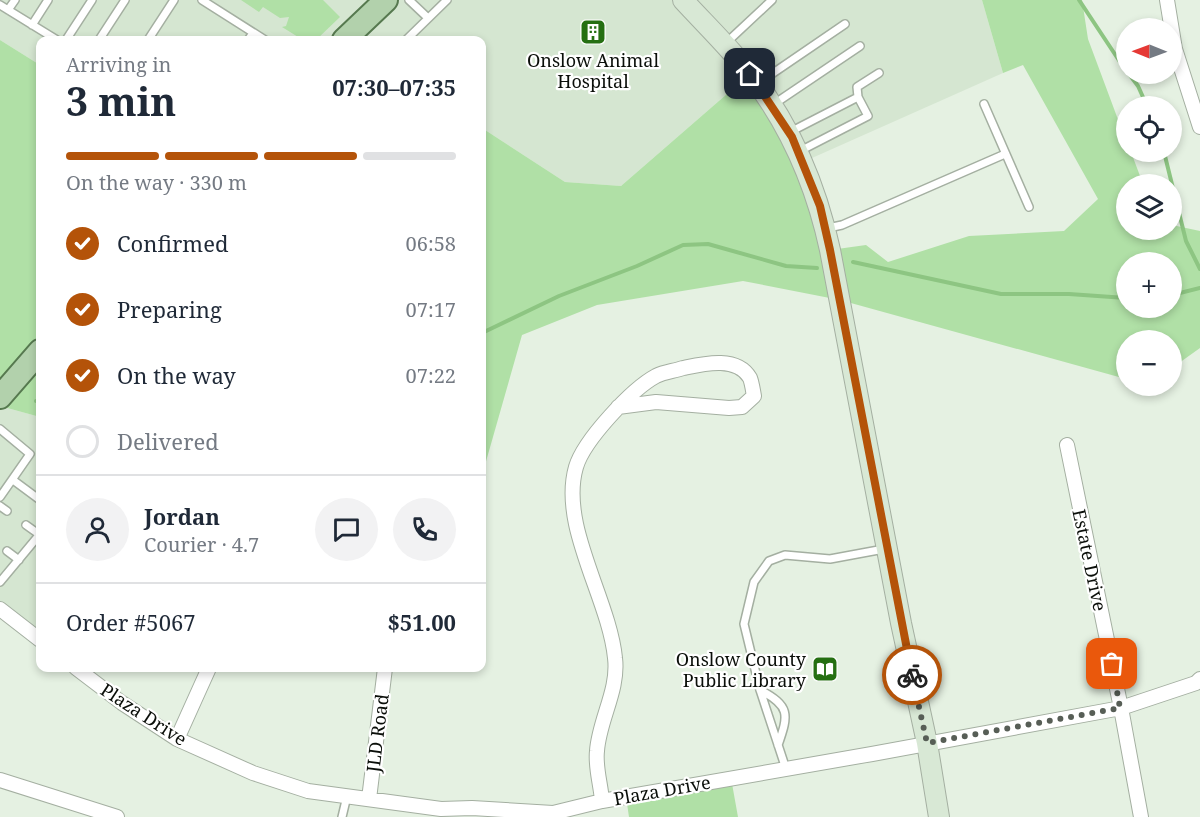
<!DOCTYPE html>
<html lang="en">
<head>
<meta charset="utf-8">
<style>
	body { margin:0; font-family:"Noto Serif",serif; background:#f2f2f3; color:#1f2937; height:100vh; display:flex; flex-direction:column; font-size:22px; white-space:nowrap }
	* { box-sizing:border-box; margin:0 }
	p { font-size:20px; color:#747a83 }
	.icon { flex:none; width:33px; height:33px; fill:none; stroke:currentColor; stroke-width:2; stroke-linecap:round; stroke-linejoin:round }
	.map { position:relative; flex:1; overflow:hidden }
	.drawer { position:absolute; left:36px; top:36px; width:450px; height:636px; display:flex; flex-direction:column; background:#fff; border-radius:12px; box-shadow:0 3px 9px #0003 }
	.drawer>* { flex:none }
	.needle { width:39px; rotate:271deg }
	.fabs { position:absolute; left:1116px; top:18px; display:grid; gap:12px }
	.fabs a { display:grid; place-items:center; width:66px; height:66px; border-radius:50%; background:#fff; box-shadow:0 3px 9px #0003; font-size:30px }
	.pin { position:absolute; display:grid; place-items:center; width:51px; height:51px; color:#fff; margin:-26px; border-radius:12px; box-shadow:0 3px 9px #0006 }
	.courier { position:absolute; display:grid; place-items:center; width:60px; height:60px; margin:-30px; border:4px solid #b45309; border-radius:50%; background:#fff; color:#222; box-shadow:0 2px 8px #0007 }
	.summary em { font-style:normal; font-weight:700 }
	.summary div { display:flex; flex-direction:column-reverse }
	.summary { display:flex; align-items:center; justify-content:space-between; height:102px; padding:0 30px }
	h1 { font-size:39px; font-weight:700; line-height:45px }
	.bar { display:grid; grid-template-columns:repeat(4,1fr); gap:9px 6px; align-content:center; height:72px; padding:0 30px }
	.bar i { height:8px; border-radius:4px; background:#e0e1e3 }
	.bar .selected { background:#b45309 }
	.bar p { grid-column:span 4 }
	.line { display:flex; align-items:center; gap:15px; padding:0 30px; border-top:2px solid #e0e1e3 }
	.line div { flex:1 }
	.round { display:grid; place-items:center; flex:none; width:63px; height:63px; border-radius:32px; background:#f2f2f3 }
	ol { padding:0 30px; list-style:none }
	li { display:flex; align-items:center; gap:18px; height:66px }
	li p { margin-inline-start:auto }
	li .icon { padding:6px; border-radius:50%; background:#b45309; color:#fff; stroke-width:4 }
	li:last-child { color:#747a83 }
	li i { width:33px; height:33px; border:3px solid #e0e1e3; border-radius:50% }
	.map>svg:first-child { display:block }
	.built { fill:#d5e6d1 }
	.green { fill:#b0e0a6; fill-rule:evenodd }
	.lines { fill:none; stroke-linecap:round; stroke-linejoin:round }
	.stream { stroke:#8dc582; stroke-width:4 }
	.lane-casing { stroke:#a4afa1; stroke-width:10 }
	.street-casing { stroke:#a4afa1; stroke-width:16 }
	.secondary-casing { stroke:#a4afa1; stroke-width:22 }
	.primary-casing { stroke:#56794f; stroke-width:26 }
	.lane { stroke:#fff; stroke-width:7 }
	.street { stroke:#fff; stroke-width:14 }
	.secondary { stroke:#d8e8d5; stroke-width:20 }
	.primary { stroke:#b2d1ac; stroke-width:22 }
	.done { stroke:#575e56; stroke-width:6; stroke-dasharray:0 10.8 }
	.route { stroke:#b45309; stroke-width:8 }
	.labels { text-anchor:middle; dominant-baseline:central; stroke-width:4.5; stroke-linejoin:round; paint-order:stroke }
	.poi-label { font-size:18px; fill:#0b0f0a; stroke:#fff }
	.street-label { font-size:18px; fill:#0b0f0a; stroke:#fff }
</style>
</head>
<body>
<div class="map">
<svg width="1200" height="817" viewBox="0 0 1200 817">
	<rect width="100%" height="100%" fill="#e5f1e2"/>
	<path class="built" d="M0 0H982L1003 73 803 162 750 74 621 186 565 182 482 128V40H40V65L0 40Z
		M0 406 40 417V640L0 609Z"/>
	<path class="green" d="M241 0H323L340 17 316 40H303L282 27 286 26 289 17 280 18 263 7 259 12Z
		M982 0H1082L1088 39 1126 141V152H1131L1143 184H1126V230H1172V225L1200 231V348L1172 368V340H1126V379L840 300 743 281 597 305 522 335 485 465 482 464V128L565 182 621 186 750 74 760 87 830 250 866 245 888 262 969 236 1064 231 1098 199 1023 65 1003 73ZM1126 262H1172V308H1126Z
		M0 40 40 65V351L0 397Z
		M40 353V417L0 406Z
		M731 778 738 817H629L626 797Z"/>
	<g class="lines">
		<path class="stream" d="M1079 0 1126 71
			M1129 74 1138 86 1147 106
			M1164 152 1186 241 1200 269
			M853 262 1001 294H1069L1126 298
			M1172 295 1200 288
			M482 333 559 296 637 266 683 245 708 244 786 266 817 268
			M36 401H40"/>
		<g class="lane-casing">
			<path id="lane" d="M202 0 265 40
				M409 0 428 18
				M0 5 57 40
				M8 10 15 0
				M32 25 48 0
				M66 40 92 0
				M99 40 125 0
				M148 40 174 0
				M248 40 253 33
				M406 40 447 0
				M726 43 772 0
				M760 82 845 24
				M858 97 857 87 879 73
				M774 104 860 46
				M984 104 1029 207
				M790 132 858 97 868 116 798 152
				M828 228 842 225 1005 154
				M0 429 30 454 0 497
				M13 480 40 500
				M0 506 7 511
				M26 525 40 535
				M7 551 19 560
				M0 582 40 534
				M760 690C790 706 789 714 778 745
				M786 769 760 690 744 624 754 582 769 561 785 555 830 559 884 549
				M342 817 347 796"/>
		</g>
		<g class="street-casing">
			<path id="street" d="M1167 0 1175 49 1200 127
				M1067 445 1121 708 1141 817
				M0 609 40 640
				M76 668 122 703 177 739 253 773 308 791 441 809 472 808 553 813 602 801 872 754 1121 708 1196 683 1200 679
				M177 739 209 668
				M0 780 117 817
				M369 799 385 668
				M602 801C601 785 595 767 597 751 599 720 619 690 615 658 609 598 559 526 576 467 584 440 632 389 656 376 664 372 674 371 683 368 702 364 737 355 750 378 752 383 753 391 754 396L742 407 729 408 656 402 618 407"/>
		</g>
		<g class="secondary-casing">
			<path id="secondary" d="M683 0C706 25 731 49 751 75 792 128 816 185 830 250L901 623 927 743 939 817"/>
		</g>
		<g class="primary-casing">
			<path id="primary" d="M344 40 386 0
				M0 397 40 351"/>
		</g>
		<use href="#lane" class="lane"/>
		<use href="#street" class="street"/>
		<use href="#secondary" class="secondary"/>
		<use href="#primary" class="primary"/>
	</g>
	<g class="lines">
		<path class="done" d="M912 675 927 743 1120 708 1112 664"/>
		<path class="route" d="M750 74 792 137 820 206 830 250 912 675"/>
	</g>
	<defs>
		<g id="building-square" transform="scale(1.35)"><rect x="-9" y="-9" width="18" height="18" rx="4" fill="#256f12" stroke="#fff"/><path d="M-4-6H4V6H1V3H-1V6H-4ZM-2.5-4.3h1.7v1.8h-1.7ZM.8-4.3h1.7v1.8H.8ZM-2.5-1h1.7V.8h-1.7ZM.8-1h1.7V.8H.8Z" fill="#fff"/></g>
		<g id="library-square" transform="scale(1.35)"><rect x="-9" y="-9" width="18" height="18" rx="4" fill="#256f12" stroke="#fff"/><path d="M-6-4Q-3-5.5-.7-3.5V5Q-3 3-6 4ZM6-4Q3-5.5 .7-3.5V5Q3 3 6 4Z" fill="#fff"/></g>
	</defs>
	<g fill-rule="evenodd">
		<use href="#building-square" x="593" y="32"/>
		<use href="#library-square" x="825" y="669"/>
	</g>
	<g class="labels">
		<g class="poi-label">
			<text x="593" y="60">Onslow Animal<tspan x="593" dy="21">Hospital</tspan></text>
			<text x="806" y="659" text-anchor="end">Onslow County<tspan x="806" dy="21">Public Library</tspan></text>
		</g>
		<g class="street-label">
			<text transform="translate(1090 560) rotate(78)">Estate Drive</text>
			<text transform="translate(144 714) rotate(33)">Plaza Drive</text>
			<text transform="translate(377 733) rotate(-83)">JLD Road</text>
			<text transform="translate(662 790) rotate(-10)">Plaza Drive</text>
		</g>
	</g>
</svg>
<div class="fabs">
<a><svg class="needle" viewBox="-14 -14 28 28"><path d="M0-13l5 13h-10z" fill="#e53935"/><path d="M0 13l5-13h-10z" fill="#747a83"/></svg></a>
<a><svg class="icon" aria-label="locate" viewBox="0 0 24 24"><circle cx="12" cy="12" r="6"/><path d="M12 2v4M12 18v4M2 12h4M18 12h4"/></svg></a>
<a><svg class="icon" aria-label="layers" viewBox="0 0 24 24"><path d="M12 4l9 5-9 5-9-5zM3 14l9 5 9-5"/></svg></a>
<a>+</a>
<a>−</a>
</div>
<div class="pin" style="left:1112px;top:664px;background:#ea580c"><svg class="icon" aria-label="bag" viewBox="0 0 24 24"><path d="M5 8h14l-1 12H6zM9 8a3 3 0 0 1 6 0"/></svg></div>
<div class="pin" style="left:750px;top:74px;background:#1f2937"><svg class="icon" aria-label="home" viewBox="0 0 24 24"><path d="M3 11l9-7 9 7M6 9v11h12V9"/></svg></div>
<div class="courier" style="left:912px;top:675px"><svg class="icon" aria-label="bike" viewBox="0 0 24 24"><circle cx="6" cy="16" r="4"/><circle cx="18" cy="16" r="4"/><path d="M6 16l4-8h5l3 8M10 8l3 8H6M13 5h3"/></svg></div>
<section class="drawer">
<div class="summary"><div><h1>3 min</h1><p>Arriving in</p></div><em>07:30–07:35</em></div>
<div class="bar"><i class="selected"></i><i class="selected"></i><i class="selected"></i><i></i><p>On the way · 330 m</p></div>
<ol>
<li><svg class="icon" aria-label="check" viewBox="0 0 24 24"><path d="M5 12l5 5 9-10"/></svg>Confirmed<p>06:58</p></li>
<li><svg class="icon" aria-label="check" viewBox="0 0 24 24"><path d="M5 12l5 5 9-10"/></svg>Preparing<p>07:17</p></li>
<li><svg class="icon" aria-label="check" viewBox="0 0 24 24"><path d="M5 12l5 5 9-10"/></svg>On the way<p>07:22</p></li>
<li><i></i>Delivered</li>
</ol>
<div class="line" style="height:108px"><a class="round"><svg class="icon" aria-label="person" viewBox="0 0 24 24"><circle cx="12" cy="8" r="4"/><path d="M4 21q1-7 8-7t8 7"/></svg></a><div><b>Jordan</b><p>Courier · 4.7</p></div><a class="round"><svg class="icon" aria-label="chat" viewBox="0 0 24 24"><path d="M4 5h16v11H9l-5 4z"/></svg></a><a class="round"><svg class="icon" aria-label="phone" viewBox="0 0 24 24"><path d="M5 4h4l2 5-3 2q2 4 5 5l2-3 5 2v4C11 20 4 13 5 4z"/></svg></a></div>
<div class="line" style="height:78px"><div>Order #5067</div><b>$51.00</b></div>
</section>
</div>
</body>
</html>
